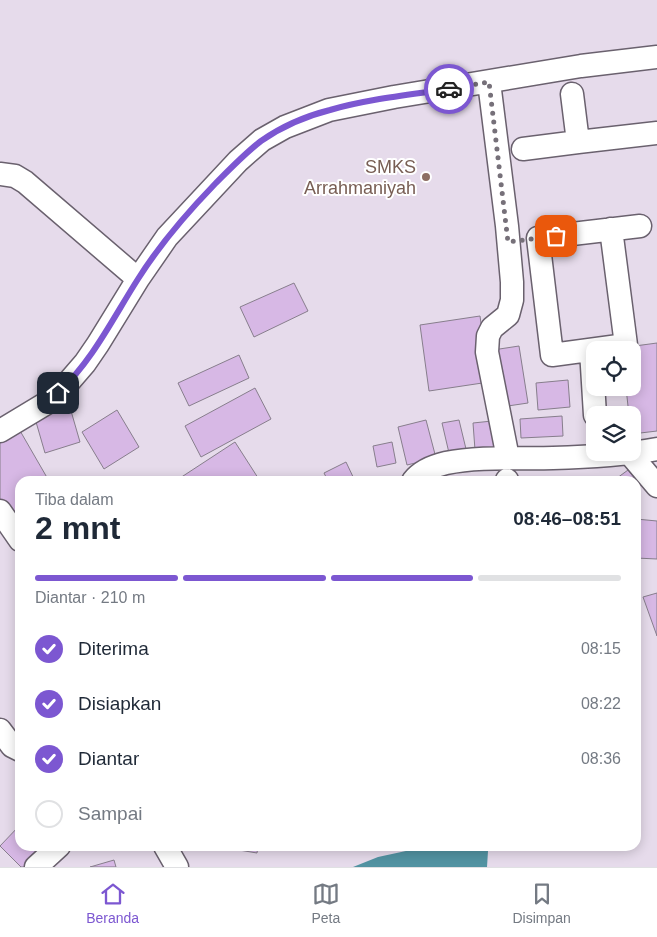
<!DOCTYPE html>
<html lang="id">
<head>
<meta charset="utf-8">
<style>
	body { margin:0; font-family:Helvetica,sans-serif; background:#f6f6f7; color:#1f2937; height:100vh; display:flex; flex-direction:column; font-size:19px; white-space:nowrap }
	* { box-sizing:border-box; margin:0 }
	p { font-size:16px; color:#747a83 }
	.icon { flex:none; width:28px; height:28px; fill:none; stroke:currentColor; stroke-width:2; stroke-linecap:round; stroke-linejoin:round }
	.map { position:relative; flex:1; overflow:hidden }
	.side { position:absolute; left:15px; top:476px; width:626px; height:375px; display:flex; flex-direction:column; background:#fff; border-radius:15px; box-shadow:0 2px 12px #0003 }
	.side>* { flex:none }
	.buttons { position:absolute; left:586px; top:341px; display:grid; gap:10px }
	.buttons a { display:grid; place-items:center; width:55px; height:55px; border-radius:10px; background:#fff; box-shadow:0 2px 12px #0003; font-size:25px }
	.pin { position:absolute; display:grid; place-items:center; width:42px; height:42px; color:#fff; margin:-21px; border-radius:10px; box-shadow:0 2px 8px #0006 }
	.courier { position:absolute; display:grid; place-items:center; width:50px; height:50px; margin:-25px; border:4px solid #7c57d1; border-radius:50%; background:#fff; color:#222; box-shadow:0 1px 6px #0007 }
	.overview em { font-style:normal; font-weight:700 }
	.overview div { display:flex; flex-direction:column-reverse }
	.overview { display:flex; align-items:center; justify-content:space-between; height:85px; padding:0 20px }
	h1 { font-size:32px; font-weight:700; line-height:38px }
	.bar { display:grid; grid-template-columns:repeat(4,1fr); gap:8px 5px; align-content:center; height:60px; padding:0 20px }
	.bar i { height:6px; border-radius:4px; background:#e0e1e3 }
	.bar .on { background:#7c57d1 }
	.bar p { grid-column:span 4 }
	ol { padding:0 20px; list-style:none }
	li { display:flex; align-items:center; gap:15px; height:55px }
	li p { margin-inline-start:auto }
	li .icon { padding:5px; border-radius:50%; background:#7c57d1; color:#fff; stroke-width:4 }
	li:last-child { color:#747a83 }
	li i { width:28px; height:28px; border:2px solid #e0e1e3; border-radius:50% }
	.tab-bar { display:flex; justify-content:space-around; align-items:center; height:70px; border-top:1px solid #e0e1e3; background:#fff; font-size:14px; color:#747a83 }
	.tab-bar a { display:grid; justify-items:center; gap:2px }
	.tab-bar .on { color:#7c57d1 }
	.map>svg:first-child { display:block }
	.water { fill:#5293a2 }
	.building { fill:#d7b8e5; stroke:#877e8c }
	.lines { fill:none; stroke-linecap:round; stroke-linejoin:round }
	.minor-casing { stroke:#6a616e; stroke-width:25 }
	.minor { stroke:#fff; stroke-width:22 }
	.done { stroke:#767079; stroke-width:5; stroke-dasharray:0 9 }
	.route { stroke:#7c57d1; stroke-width:6 }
	.education-dot { fill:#8d6e63; stroke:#fff; stroke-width:2 }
	.labels { text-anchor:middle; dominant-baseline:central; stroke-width:4; stroke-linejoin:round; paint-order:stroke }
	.education-label { font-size:18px; fill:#785e54; stroke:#fff; text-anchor:end }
</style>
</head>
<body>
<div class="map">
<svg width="657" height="867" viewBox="0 0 657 867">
	<rect width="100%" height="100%" fill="#e6dbeb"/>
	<path class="water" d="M429 846H487L488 851 487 867H353L378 857Z"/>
	<path class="building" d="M294 283 308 311 254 337 240 307Z
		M480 316 489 382 429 391 420 325Z
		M657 343V431L632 434V415H629L626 388H632V350L620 348Z
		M519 346 528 403 501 407 493 350Z
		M239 355 249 378 189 406 178 383Z
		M568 380 570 407 538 410 536 383Z
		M255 388 271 419 201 457 185 426Z
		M69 404 80 442 45 453 34 415Z
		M117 410 139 447 104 469 82 432Z
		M562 416 563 436 521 438 520 419Z
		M426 420 436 458 407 465 398 427Z
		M459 420 466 449 449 453 442 423Z
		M492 421 494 448 475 450 473 423Z
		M19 429 49 481H20V519L14 523 0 499V439Z
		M235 442 260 481H182L180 478Z
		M392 442 396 463 377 467 373 446Z
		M346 462 355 481H328L324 473Z
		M628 470 639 484 636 486V481H613Z
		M636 519 657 521V559L636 558Z
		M657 593V636L643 597Z
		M20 825V846H42L44 848 25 867H21L0 846Z
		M233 846H258L257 853 233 849Z
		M114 860 116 867H90Z"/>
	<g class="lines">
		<g class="minor-casing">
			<path id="minor" d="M489 82 507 226 512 282V300L508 315 492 328 488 336 487 352 508 458
				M572 94 578 142 657 133
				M523 149 578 142
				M0 174 15 176 25 182 138 279
				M611 229 626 345 552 355 538 238 640 226
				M591 350 595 415
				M0 431 50 401 66 385 85 363 98 344 138 279 167 237 238 161 262 140 285 127 329 110 394 97 581 66 657 57
				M630 454 657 486
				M507 480V481
				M413 481C421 471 433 466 446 463 479 456 519 459 553 458 588 457 623 455 657 449
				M0 511 20 540
				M0 730 12 746 20 750
				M165 846 177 867
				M36 867 59 846"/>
		</g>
		<use href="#minor" class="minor"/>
	</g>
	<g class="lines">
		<path class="done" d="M449 89 489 82 508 242 556 236"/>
		<path class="route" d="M58 393C93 360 113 318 138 279 160 244 186 214 214 185 229 170 244 154 261 141 281 127 306 116 330 110 368 99 409 95 449 89"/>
	</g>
	<circle class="education-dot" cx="426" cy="177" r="5"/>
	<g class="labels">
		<g class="education-label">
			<text x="416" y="167">SMKS<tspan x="416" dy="21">Arrahmaniyah</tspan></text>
		</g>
	</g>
</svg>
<div class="buttons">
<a><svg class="icon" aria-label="locate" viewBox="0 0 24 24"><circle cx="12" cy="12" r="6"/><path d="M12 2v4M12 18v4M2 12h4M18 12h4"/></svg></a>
<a><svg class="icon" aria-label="layers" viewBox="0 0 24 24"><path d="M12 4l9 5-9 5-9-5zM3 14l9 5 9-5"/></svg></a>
</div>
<div class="pin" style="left:556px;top:236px;background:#ea580c"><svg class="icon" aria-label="bag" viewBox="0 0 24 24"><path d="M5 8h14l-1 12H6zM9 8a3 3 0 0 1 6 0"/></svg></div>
<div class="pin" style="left:58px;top:393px;background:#1f2937"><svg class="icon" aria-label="home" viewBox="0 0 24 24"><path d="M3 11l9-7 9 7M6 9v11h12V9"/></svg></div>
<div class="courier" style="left:449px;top:89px"><svg class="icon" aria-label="car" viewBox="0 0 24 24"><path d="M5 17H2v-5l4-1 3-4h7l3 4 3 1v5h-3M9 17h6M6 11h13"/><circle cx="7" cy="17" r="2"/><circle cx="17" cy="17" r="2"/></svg></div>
<section class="side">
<div class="overview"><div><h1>2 mnt</h1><p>Tiba dalam</p></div><em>08:46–08:51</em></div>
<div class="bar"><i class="on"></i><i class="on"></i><i class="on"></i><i></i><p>Diantar · 210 m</p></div>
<ol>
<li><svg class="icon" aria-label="check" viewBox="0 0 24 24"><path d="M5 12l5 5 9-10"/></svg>Diterima<p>08:15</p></li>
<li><svg class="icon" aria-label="check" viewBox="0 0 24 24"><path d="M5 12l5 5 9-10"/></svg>Disiapkan<p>08:22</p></li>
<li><svg class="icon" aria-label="check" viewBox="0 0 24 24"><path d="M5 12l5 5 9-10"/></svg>Diantar<p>08:36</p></li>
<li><i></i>Sampai</li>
</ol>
</section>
</div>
<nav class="tab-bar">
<a class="on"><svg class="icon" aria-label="home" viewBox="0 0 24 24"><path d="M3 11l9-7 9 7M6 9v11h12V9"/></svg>Beranda</a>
<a><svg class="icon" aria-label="map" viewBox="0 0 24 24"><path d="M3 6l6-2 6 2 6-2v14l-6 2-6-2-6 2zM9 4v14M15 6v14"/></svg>Peta</a>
<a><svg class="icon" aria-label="saved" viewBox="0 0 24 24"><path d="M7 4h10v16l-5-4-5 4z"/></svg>Disimpan</a>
</nav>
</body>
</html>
